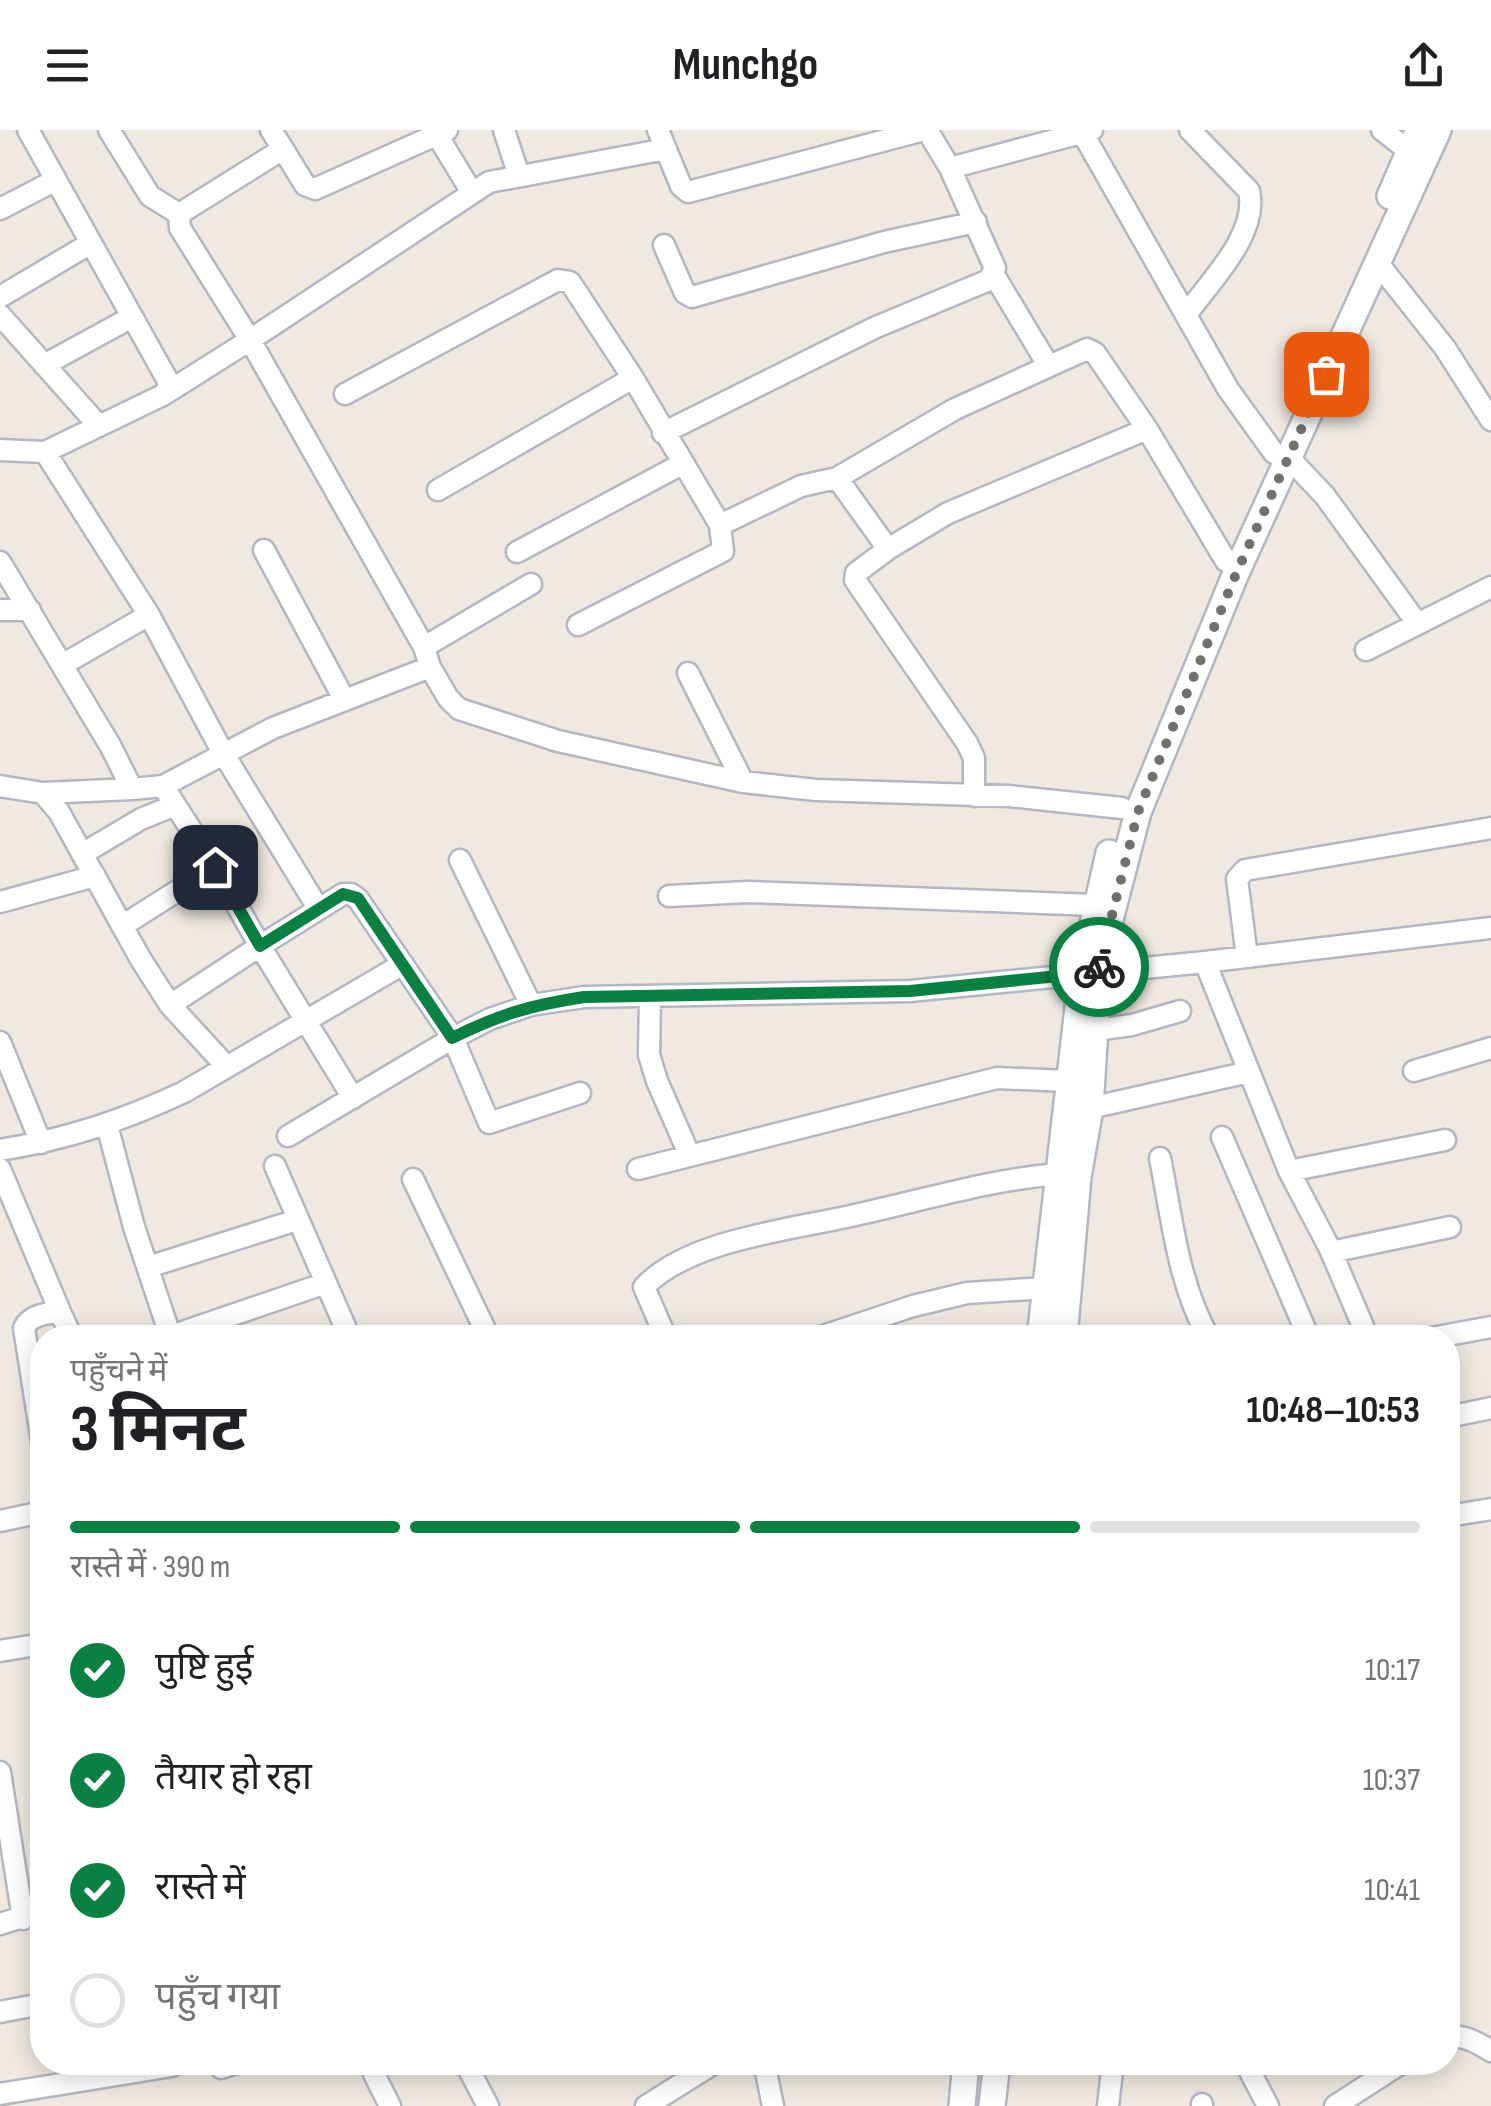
<!DOCTYPE html>
<html lang="hi">
<head>
<meta charset="utf-8">
<style>
	body { margin:0; font-family:"Sofia Sans Condensed","Noto Sans Devanagari",sans-serif; background:#f6f6f6; color:#202124; height:100vh; display:flex; flex-direction:column; font-size:38px; white-space:nowrap }
	* { box-sizing:border-box; margin:0 }
	p { font-size:32px; color:#757577 }
	.icon { flex:none; width:55px; height:55px; fill:none; stroke:currentColor; stroke-width:2; stroke-linecap:round; stroke-linejoin:round }
	.map { position:relative; flex:1; overflow:hidden }
	.drawer { position:absolute; left:30px; top:1195px; width:1430px; height:750px; display:flex; flex-direction:column; background:#fff; border-radius:40px; box-shadow:0 5px 25px #0003 }
	.drawer>* { flex:none }
	.pin { position:absolute; display:grid; place-items:center; width:85px; height:85px; color:#fff; margin:-42px; border-radius:20px; box-shadow:0 5px 15px #0006 }
	.courier { position:absolute; display:grid; place-items:center; width:100px; height:100px; margin:-50px; border:8px solid #0b8043; border-radius:50%; background:#fff; color:#222; box-shadow:0 2px 12px #0007 }
	.head em { font-style:normal; font-weight:700 }
	.head div { display:flex; flex-direction:column-reverse }
	.head { display:flex; align-items:center; justify-content:space-between; height:170px; padding:0 40px }
	h1 { font-size:65px; font-weight:700; line-height:75px }
	.bar { display:grid; grid-template-columns:repeat(4,1fr); gap:15px 10px; align-content:center; height:120px; padding:0 40px }
	.bar i { height:12px; border-radius:8px; background:#e0e0e0 }
	.bar .current { background:#0b8043 }
	.bar p { grid-column:span 4 }
	ol { padding:0 40px; list-style:none }
	li { display:flex; align-items:center; gap:30px; height:110px }
	li p { margin-inline-start:auto }
	li .icon { padding:10px; border-radius:50%; background:#0b8043; color:#fff; stroke-width:4 }
	li:last-child { color:#757577 }
	li i { width:55px; height:55px; border:5px solid #e0e0e0; border-radius:50% }
	header { display:flex; justify-content:space-between; align-items:center; height:130px; padding:0 40px; background:#fff; font-size:45px; font-weight:700 }
	.map>svg:first-child { display:block }
	.lines { fill:none; stroke-linecap:round; stroke-linejoin:round }
	.minor-casing { stroke:#b4b7c1; stroke-width:25 }
	.tertiary-casing { stroke:#b4b7c1; stroke-width:30 }
	.minor { stroke:#fff; stroke-width:20 }
	.tertiary { stroke:#fff; stroke-width:25 }
	.done { stroke:#726f6d; stroke-width:10; stroke-dasharray:0 18 }
	.route { stroke:#0b8043; stroke-width:12 }
</style>
</head>
<body>
<header><svg class="icon" aria-label="menu" viewBox="0 0 24 24"><path d="M4 6h16M4 12h16M4 18h16"/></svg>Munchgo<svg class="icon" aria-label="share" viewBox="0 0 24 24"><path d="M12 15V3M7 8l5-5 5 5M5 13v7h14v-7"/></svg></header>
<div class="map">
<svg width="1491" height="1976" viewBox="0 0 1491 1976">
	<rect width="100%" height="100%" fill="#efe9e1"/>
	<g class="lines">
		<g class="minor-casing">
			<path id="minor" d="M109 0 150 66 179 84
				M434 0 471 61
				M504 0 519 46
				M658 0 681 56 688 62 924 0
				M927 0 950 38 1092 0
				M1382 0 1410 22
				M1082 2 1228 259 1274 323
				M283 19 305 55 315 59 447 0
				M0 79 56 50
				M664 115 685 163 692 167 884 112 976 92
				M1377 132 1445 218 1491 290
				M994 145 1048 235
				M0 167 91 113
				M0 185 99 296
				M1186 185C1210 151 1259 104 1249 61L1190 0
				M44 235 132 187
				M345 264 558 150 570 152 633 248 720 395
				M163 265 250 210 180 98 179 84 283 19 271 0
				M663 303 874 198 989 150 995 138 950 38
				M0 320 45 322 163 265 168 259V251L28 0
				M45 322 149 485 223 623 318 778
				M1289 328 1325 366 1417 493
				M837 348 955 279 1087 219 1095 223 1147 299 1226 431
				M438 360 633 248
				M888 419 856 443 855 450 967 613 974 628V666
				M264 420 344 569
				M517 422 682 334
				M0 432 111 617 132 659 163 656 273 598 430 537 448 568 459 579 558 611 743 652 816 660 1009 666 1122 678
				M0 480H30
				M578 495 723 421 720 395 801 356 837 348 888 419 948 383 1147 299
				M424 517 531 454
				M1366 520 1491 457
				M62 535 149 485
				M430 537 424 517 250 210 489 52 666 19
				M688 543 743 652
				M0 656 43 663 132 659
				M163 656 215 737 260 816 343 764H351L358 769 453 908 489 993 580 963
				M43 663 59 682 140 828 170 875 260 816 353 968
				M82 724 141 689 173 676
				M460 730 531 875
				M669 766 748 762 1095 775
				M0 772 95 746
				M122 796 215 737
				M1247 827 1237 749 1245 740 1491 698
				M1205 832 1289 1041 1330 1119 1368 1208
				M650 868 649 925 657 951 689 1024
				M170 875 227 937
				M1095 900 1132 895 1180 881
				M0 912 41 1013
				M1414 941 1491 918
				M1090 978 1249 942
				M107 995 134 1097 171 1208
				M288 1006 453 908 490 889 531 875 584 867 910 861 1205 832 1491 798
				M1222 1007 1309 1208
				M0 1020C67 1009 122 991 184 962L403 834
				M1160 1028C1172 1088 1178 1154 1209 1208
				M275 1036 350 1208
				M0 1039 61 1184
				M638 1039 997 948 1068 951
				M1289 1041 1445 1010
				M413 1049 489 1208
				M1331 1122 1450 1097
				M148 1137 297 1090
				M171 1206 326 1153
				M666 1208 644 1157C687 1111 787 1100 846 1087 917 1072 986 1050 1058 1044
				M817 1208 913 1176 967 1163 1045 1158
				M1431 1208 1491 1197
				M1448 1287 1491 1278
				M42 1312 24 1198C29 1186 48 1181 61 1184L72 1208
				M1448 1386 1491 1379
				M0 1391 42 1382
				M0 1521 42 1514
				M0 1642 23 1789
				M0 1794 42 1781
				M0 1882 42 1874
				M1448 1907C1463 1904 1478 1913 1491 1921
				M215 1932 221 1938 239 1932
				M465 1932 488 1976
				M764 1932 773 1976
				M1245 1932 1268 1976
				M374 1944 390 1976
				M0 1964 172 1936
				M646 1976 716 1932
				M1108 1976 1113 1932
				M1202 1976V1974
				M1335 1976 1403 1932"/>
		</g>
		<g class="tertiary-casing">
			<path id="tertiary" d="M1390 66 1419 0
				M1040 1208 1082 843 1109 723
				M1064 1208 1078 1047 1090 978 1099 832 1138 682 1236 443 1438 0
				M962 1976 966 1932
				M992 1976 997 1932"/>
		</g>
		<use href="#minor" class="minor"/>
		<use href="#tertiary" class="tertiary"/>
	</g>
	<g class="lines">
		<path class="done" d="M1099 837 1138 682 1236 444 1326 244"/>
		<path class="route" d="M215 737 260 816 343 764 358 768 452 908C500 884 532 875 584 867L910 861 1099 842V837"/>
	</g>
</svg>
<div class="pin" style="left:1326px;top:244px;background:#ea580c"><svg class="icon" aria-label="bag" viewBox="0 0 24 24"><path d="M5 8h14l-1 12H6zM9 8a3 3 0 0 1 6 0"/></svg></div>
<div class="pin" style="left:215px;top:737px;background:#1f2937"><svg class="icon" aria-label="home" viewBox="0 0 24 24"><path d="M3 11l9-7 9 7M6 9v11h12V9"/></svg></div>
<div class="courier" style="left:1099px;top:837px"><svg class="icon" aria-label="bike" viewBox="0 0 24 24"><circle cx="6" cy="16" r="4"/><circle cx="18" cy="16" r="4"/><path d="M6 16l4-8h5l3 8M10 8l3 8H6M13 5h3"/></svg></div>
<section class="drawer">
<div class="head"><div><h1>3 मिनट</h1><p>पहुँचने में</p></div><em>10:48–10:53</em></div>
<div class="bar"><i class="current"></i><i class="current"></i><i class="current"></i><i></i><p>रास्ते में · 390 m</p></div>
<ol>
<li><svg class="icon" aria-label="check" viewBox="0 0 24 24"><path d="M5 12l5 5 9-10"/></svg>पुष्टि हुई<p>10:17</p></li>
<li><svg class="icon" aria-label="check" viewBox="0 0 24 24"><path d="M5 12l5 5 9-10"/></svg>तैयार हो रहा<p>10:37</p></li>
<li><svg class="icon" aria-label="check" viewBox="0 0 24 24"><path d="M5 12l5 5 9-10"/></svg>रास्ते में<p>10:41</p></li>
<li><i></i>पहुँच गया</li>
</ol>
</section>
</div>
</body>
</html>
